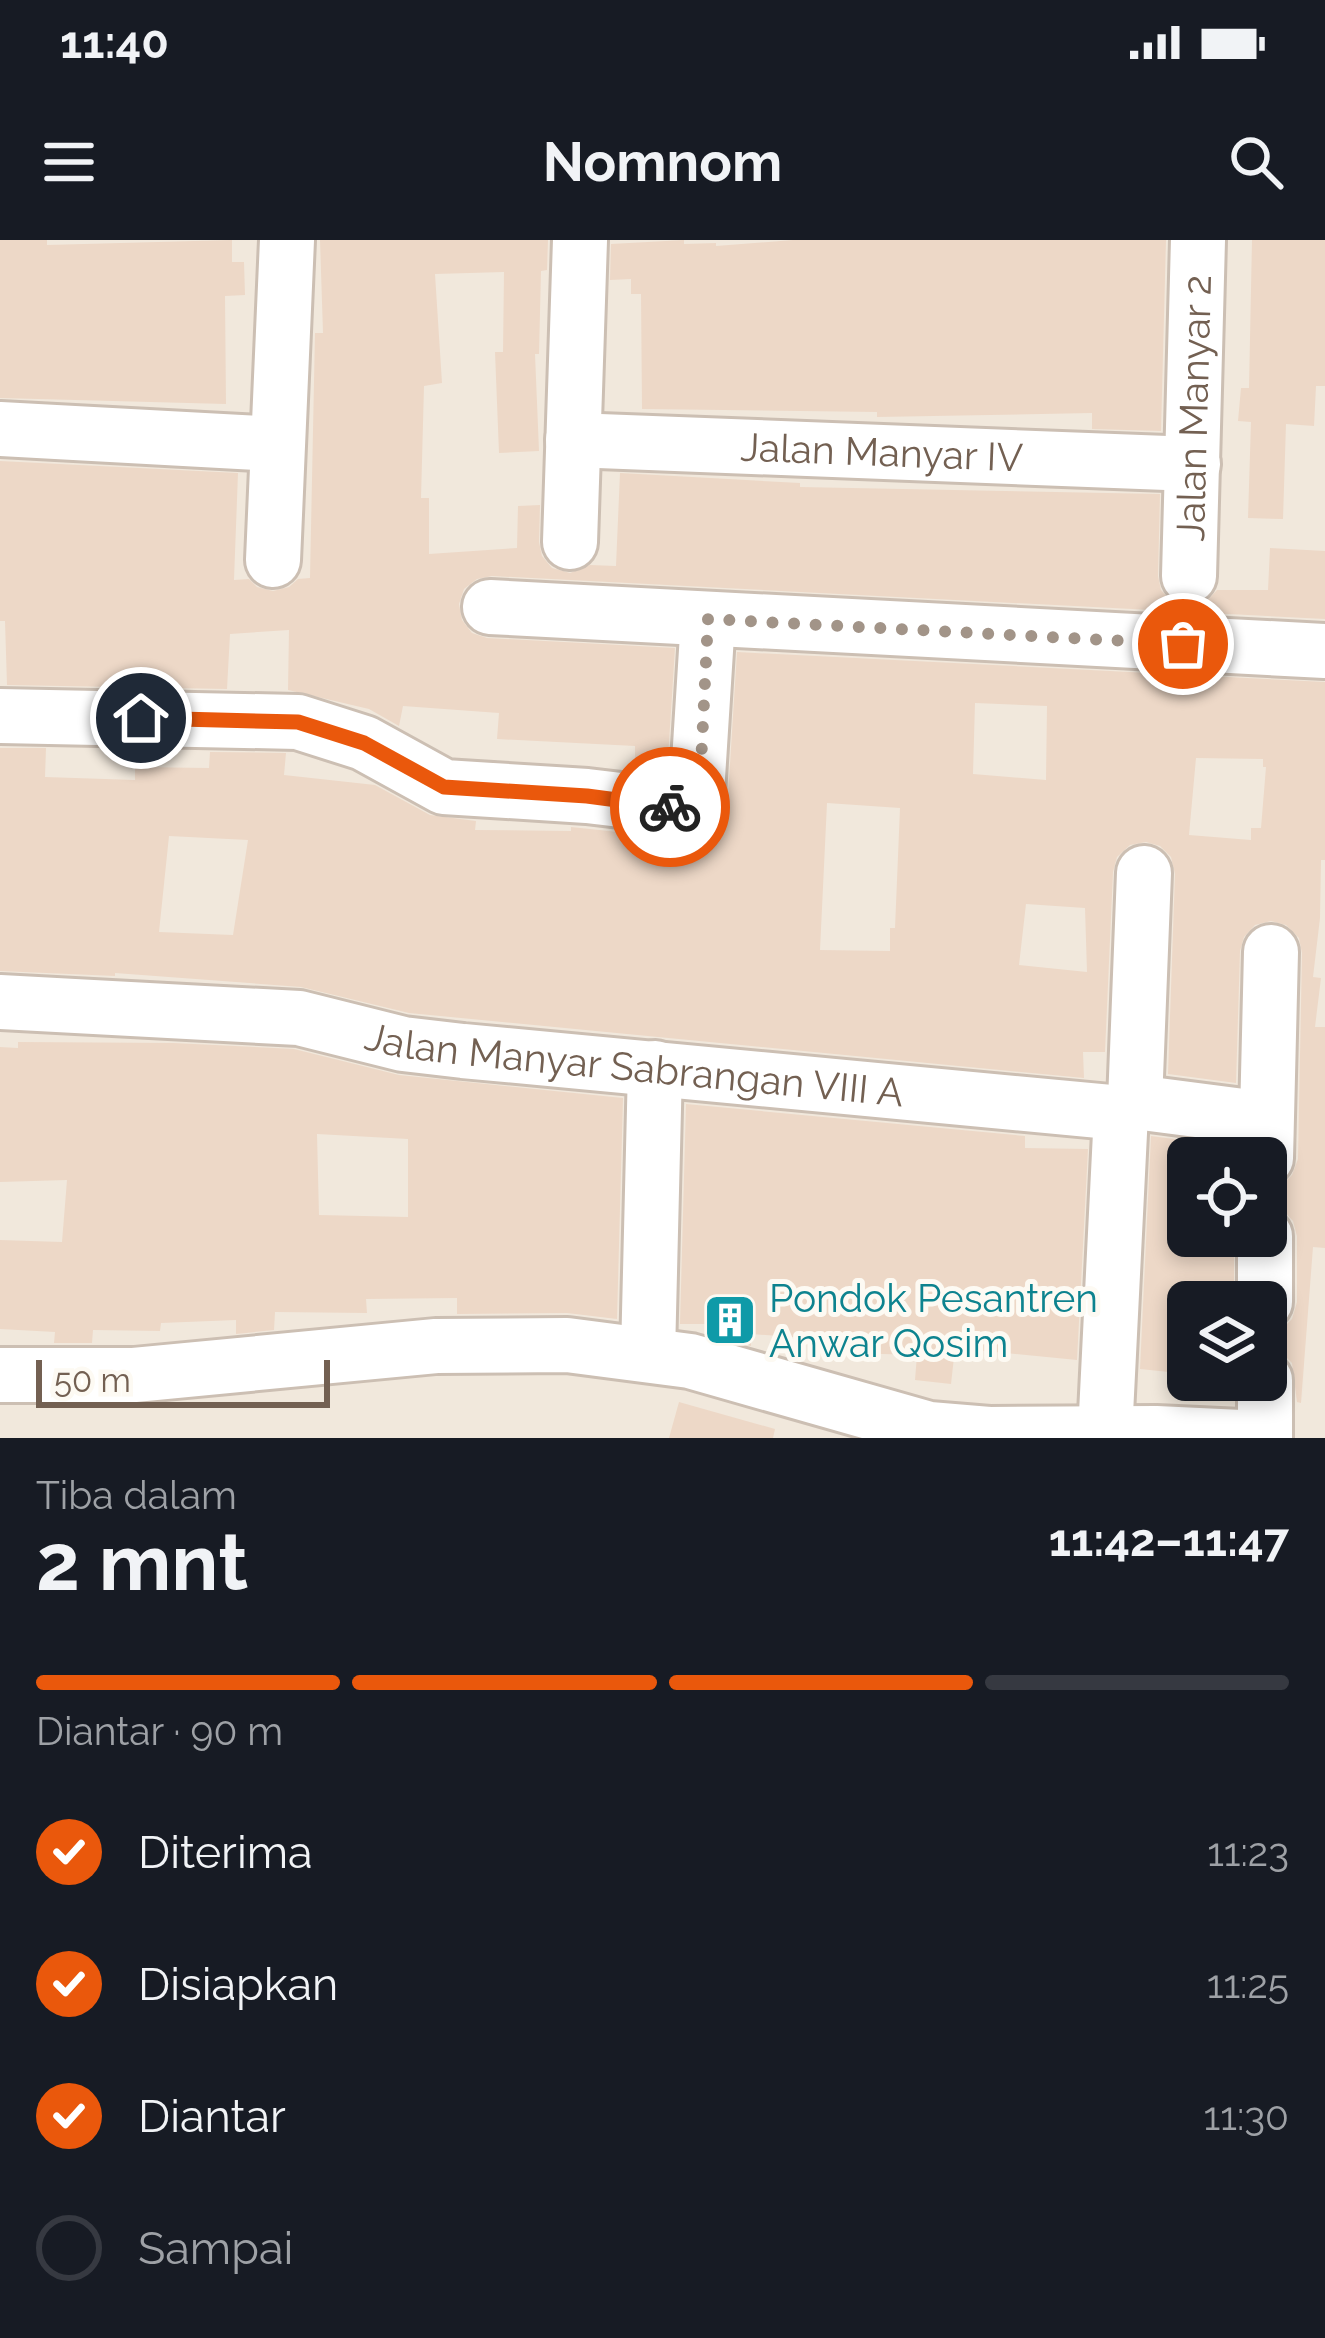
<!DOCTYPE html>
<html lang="id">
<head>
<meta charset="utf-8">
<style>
	body { margin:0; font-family:Raleway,sans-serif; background:#20242c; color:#f1f3f6; height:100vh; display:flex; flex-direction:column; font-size:45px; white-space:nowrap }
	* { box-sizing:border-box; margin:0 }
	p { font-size:39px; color:#9ea1a6 }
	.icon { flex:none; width:66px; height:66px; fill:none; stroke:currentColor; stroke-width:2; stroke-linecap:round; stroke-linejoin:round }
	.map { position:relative; height:1198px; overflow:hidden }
	.side { display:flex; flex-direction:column; background:#171b24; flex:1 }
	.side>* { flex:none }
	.tools { position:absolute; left:1167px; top:897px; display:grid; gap:24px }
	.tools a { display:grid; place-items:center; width:120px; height:120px; border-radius:18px; background:#171b24; box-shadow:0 6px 18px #0003; font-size:60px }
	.scale { position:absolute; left:36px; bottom:30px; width:294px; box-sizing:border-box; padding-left:12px; border:6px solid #736052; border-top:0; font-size:33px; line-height:42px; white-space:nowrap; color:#736052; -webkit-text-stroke:9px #fdfaf3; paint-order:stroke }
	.pin { position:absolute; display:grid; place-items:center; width:102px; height:102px; color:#fff; margin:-51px; border:6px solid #fff; border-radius:50%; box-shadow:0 3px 12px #0007 }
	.courier { position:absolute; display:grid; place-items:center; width:120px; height:120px; margin:-60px; border:9px solid #ea580c; border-radius:50%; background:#fff; color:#222; box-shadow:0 3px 15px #0007 }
	.headline em { font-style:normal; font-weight:700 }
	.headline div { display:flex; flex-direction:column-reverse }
	.headline { display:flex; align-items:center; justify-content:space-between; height:204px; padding:0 36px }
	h1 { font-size:78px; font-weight:700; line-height:90px }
	.bar { display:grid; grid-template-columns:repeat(4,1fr); gap:18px 12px; align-content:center; height:144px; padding:0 36px }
	.bar i { height:15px; border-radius:9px; background:#363941 }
	.bar .on { background:#ea580c }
	.bar p { grid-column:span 4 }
	ol { padding:0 36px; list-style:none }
	li { display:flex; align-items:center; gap:36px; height:132px }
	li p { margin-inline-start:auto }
	li .icon { padding:12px; border-radius:50%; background:#ea580c; color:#fff; stroke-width:4 }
	li:last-child { color:#9ea1a6 }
	li i { width:66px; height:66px; border:6px solid #363941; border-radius:50% }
	.status { display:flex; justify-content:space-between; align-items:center; height:84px; padding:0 60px; background:#171b24; direction:ltr }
	.status svg { height:33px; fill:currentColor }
	header { display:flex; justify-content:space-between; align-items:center; height:156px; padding:0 36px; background:#171b24; font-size:54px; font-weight:700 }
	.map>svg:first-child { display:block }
	.residential { fill:#f1e8dc; fill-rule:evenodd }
	.building { fill:#edd8c7; fill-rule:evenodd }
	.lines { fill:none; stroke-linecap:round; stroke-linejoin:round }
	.minor-casing { stroke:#ccbfb3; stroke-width:60 }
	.minor { stroke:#fff; stroke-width:54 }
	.done { stroke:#a29488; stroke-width:12; stroke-dasharray:0 21.6 }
	.route { stroke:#ea580c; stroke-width:15 }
	.labels { text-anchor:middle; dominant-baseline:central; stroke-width:10; stroke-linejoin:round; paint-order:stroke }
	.street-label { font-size:39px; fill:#736052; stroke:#fdfaf3 }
	.culture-label { font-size:39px; fill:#0d838f; stroke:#fdfaf3; text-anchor:start }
</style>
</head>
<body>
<div class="status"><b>11:40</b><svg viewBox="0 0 49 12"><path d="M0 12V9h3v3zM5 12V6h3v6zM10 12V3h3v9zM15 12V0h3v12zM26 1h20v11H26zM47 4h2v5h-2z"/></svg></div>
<header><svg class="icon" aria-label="menu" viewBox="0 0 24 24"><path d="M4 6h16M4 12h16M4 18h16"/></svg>Nomnom<svg class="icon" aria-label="search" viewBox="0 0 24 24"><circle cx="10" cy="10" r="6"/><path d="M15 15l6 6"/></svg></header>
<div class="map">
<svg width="1325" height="1198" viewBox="0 0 1325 1198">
	<rect width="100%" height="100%" fill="#faf6ec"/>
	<path class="residential" d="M0 0H1325V1198H0ZM1188 918H1266V996H1188ZM1188 1062H1266V1140H1188Z"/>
	<path class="building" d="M0 0H47V5L232 0V22H244L245 55 225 56 226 164 0 158Z
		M320 0H548L547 30 541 31 539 114H535L539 211 499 213 495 112H503L504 32 435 34 442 143 424 146 421 258H429V314L517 308 518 266 540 265 539 302 542 316 552 328 570 333 590 325 616 326 620 233 800 243V247L1160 254 1158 336 1161 350 1172 362 1189 367 1205 363 1217 350H1268L1270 308 1325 311V379L492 336 477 339 464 349 459 364 462 380 472 393 487 398 675 408 667 534 635 530V506L497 499 499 473 403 466 399 486 369 469 288 450 289 390 230 394 227 449 7 445 5 381H0V221L238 233 234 340 249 339 257 347 273 351 289 347 298 339 310 338 315 93H323Z
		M684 0V4L716 3V6L793 0H1166L1161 191 1092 189V173L877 177V172L642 169 641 54H631V39L610 40 611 4Z
		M1252 0H1325V146H1316L1314 186 1286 184 1283 279 1248 278 1251 182 1238 181 1241 148H1249Z
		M737 412 1325 442V620H1321L1320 678 1313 737 1321 738 1315 787H1325V1008L1313 1007 1301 1163 1297 1162 1292 1123 1282 1113 1269 1109 1270 1092 1282 1089 1292 1079 1297 1062V996L1293 981 1282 969 1268 965V949L1282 945 1292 935 1298 919 1302 713 1299 698 1286 685 1271 681 1255 685 1244 697 1240 711 1236 843 1168 834 1175 634 1171 617 1160 606 1146 602 1130 605 1117 617 1113 632 1105 812H1083L1084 838 409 773 301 747 115 733V736L0 731V508H46L45 537 135 540V527L209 528 210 512 286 513 284 535 375 545 430 575 476 581 475 590 571 591V587L693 600 708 598 721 588 727 572ZM975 463 1047 466 1046 540 973 534ZM1196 518 1263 519V527H1266L1261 588H1251V600L1189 595ZM827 563 900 568 895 688H890V711L820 710ZM169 596 248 600 233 695 159 692ZM1026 664 1085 668 1087 732 1019 725Z
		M18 802 173 803 294 809 399 835 623 858 617 1079 567 1073 457 1074V1058L366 1059 367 1073 275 1072 274 1090 236 1094V1080L161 1083 160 1091 93 1090 92 1103H54L55 1092 0 1089V1000L62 1002 67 940 0 942V807L18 808ZM317 894 408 899V977L319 975Z
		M686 864 1025 896V908L1088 909 1077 1120 955 1108 951 1144 915 1140 917 1115 848 1113V1101L751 1094V1106L710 1094V1084H680Z
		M1151 896 1235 907V918H1188V996H1234V1062H1188V1134L1140 1129Z
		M679 1162 775 1189 773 1198H669Z"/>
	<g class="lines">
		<g class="minor-casing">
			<g id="minor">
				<path d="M0 189 277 204"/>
				<path id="s1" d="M573 200 1193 224"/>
				<path d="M570 302 580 0"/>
				<path d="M273 320 287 0"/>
				<path id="s2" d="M1189 336 1198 0"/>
				<path d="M490 367 1325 411"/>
				<path d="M0 476 298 482 364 503 444 547 587 556 696 569 708 379"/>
				<path id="s3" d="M0 762 299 778 403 804 463 811 1121 873 1135 862 1266 879"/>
				<path d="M1135 862 1144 633"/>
				<path d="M1266 918 1271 712"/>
				<path d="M1265 1062V996"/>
				<path d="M648 1114 655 828"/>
				<path d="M0 1135H134L436 1106 567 1105 690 1121 929 1189 989 1194 1156 1193 1262 1198"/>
				<path d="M1105 1194 1121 873"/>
				<path d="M1265 1198V1140"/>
			</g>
		</g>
		<use href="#minor" class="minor"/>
	</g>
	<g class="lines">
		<path class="done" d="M670 567 699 566 708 379 1183 404"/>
		<path class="route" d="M141 478 298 482 364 503 444 547 587 556 670 567"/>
	</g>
	<defs>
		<g id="building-square" transform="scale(2.7)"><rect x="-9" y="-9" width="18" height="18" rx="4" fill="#0f9aa8" stroke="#fdfaf3"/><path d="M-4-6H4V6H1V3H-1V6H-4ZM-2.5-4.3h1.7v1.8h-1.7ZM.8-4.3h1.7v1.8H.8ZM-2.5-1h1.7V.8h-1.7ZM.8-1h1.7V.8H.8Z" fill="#fff"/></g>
	</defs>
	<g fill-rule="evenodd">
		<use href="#building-square" x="730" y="1080"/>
	</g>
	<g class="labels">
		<g class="street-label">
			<text stroke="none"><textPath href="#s2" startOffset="168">Jalan Manyar 2</textPath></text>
			<text stroke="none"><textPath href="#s1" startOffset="309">Jalan Manyar IV</textPath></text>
			<text stroke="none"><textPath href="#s3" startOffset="639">Jalan Manyar Sabrangan VIII A</textPath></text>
		</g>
		<g class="culture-label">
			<text x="769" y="1058">Pondok Pesantren<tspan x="769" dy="45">Anwar Qosim</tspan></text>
		</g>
	</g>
</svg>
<div class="tools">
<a><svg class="icon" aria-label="locate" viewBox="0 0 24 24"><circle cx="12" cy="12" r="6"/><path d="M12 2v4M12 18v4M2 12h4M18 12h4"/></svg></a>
<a><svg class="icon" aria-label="layers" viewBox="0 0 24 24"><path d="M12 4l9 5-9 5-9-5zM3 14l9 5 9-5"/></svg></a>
</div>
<div class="scale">50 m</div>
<div class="pin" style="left:1183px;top:404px;background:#ea580c"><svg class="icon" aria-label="bag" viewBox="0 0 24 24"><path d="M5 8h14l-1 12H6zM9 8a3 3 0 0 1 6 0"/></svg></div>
<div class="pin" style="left:141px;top:478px;background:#1f2937"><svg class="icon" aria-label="home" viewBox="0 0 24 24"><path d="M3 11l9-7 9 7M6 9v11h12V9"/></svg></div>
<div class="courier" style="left:670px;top:567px"><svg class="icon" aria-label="bike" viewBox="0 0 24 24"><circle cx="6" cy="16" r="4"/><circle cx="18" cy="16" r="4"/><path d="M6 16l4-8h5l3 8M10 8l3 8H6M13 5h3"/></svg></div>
</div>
<section class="side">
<div class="headline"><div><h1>2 mnt</h1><p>Tiba dalam</p></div><em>11:42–11:47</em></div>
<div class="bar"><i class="on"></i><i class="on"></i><i class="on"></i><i></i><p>Diantar · 90 m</p></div>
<ol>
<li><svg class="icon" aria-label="check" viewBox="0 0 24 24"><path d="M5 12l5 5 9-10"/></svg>Diterima<p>11:23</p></li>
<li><svg class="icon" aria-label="check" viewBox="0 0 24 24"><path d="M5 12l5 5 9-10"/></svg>Disiapkan<p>11:25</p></li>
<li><svg class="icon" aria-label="check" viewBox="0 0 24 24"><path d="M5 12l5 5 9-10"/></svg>Diantar<p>11:30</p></li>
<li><i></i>Sampai</li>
</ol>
</section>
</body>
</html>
